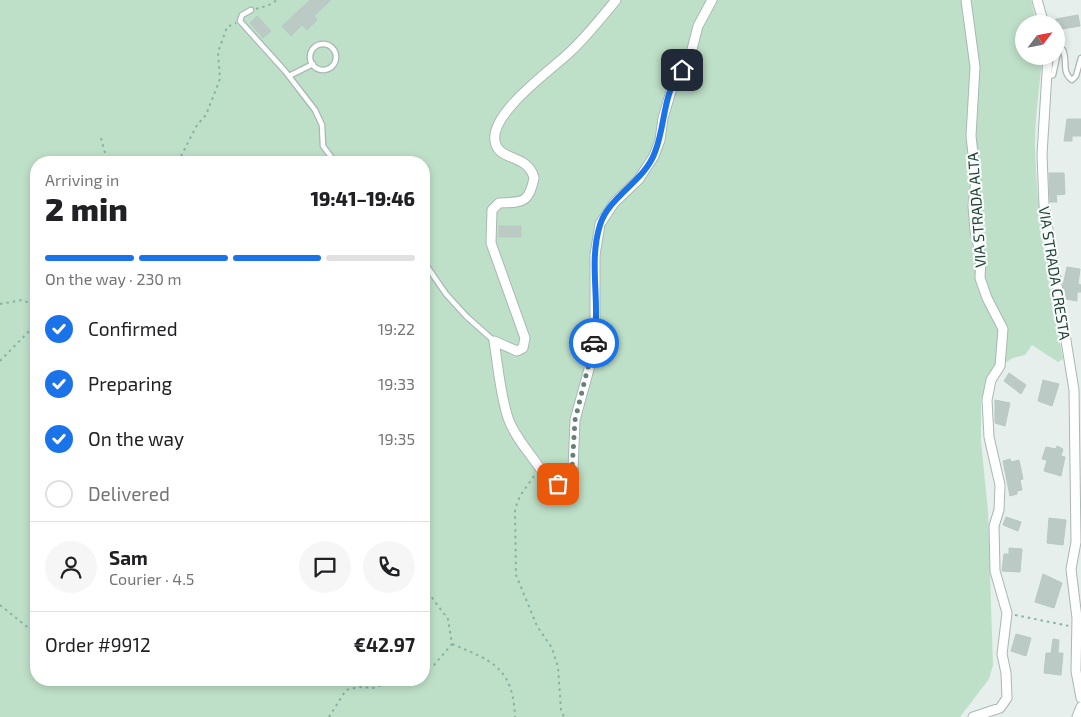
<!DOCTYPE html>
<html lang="en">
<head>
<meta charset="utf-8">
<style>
	body { margin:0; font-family:"Exo 2",sans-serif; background:#f6f6f6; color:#202124; height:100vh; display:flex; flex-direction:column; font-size:19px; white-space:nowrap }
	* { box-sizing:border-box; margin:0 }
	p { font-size:16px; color:#757577 }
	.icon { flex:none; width:28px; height:28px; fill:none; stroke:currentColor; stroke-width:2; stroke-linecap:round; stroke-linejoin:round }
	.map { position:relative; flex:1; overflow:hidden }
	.details { position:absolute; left:30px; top:156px; width:400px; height:530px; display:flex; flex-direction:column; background:#fff; border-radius:20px; box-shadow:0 2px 8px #0003 }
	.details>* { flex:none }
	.needle { width:32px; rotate:58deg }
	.tools { position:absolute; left:1015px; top:15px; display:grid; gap:10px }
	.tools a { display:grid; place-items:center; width:50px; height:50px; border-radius:50%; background:#fff; box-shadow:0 2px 8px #0003; font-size:25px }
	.pin { position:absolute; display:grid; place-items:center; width:42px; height:42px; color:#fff; margin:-21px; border-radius:10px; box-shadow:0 2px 8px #0006 }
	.courier { position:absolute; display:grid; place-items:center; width:50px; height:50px; margin:-25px; border:4px solid #1a73e8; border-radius:50%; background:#fff; color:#222; box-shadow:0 1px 6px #0007 }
	.headline em { font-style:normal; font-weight:800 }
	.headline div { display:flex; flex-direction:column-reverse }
	.headline { display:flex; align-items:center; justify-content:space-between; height:85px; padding:0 15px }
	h1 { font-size:32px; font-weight:800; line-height:38px }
	.bar { display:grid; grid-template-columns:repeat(4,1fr); gap:8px 5px; align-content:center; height:60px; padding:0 15px }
	.bar i { height:6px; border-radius:4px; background:#e0e0e0 }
	.bar .selected { background:#1a73e8 }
	.bar p { grid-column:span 4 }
	.line { display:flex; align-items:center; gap:12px; padding:0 15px; border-top:1px solid #e0e0e0 }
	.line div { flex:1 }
	.round { display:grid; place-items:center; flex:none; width:52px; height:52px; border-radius:26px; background:#f6f6f6 }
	ol { padding:0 15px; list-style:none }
	li { display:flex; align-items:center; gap:15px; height:55px }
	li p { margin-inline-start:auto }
	li .icon { padding:5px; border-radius:50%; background:#1a73e8; color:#fff; stroke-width:4 }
	li:last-child { color:#757577 }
	li i { width:28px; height:28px; border:2px solid #e0e0e0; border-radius:50% }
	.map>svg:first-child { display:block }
	.green { fill:#bfe0c8; fill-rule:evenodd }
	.building { fill:#bbcac4; stroke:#b8c9c2 }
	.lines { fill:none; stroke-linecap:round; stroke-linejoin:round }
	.service-casing { stroke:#a8b8b2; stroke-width:7 }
	.minor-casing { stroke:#a8b8b2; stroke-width:11 }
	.path { stroke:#86b3a5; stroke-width:2; stroke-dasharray:2.5 4; stroke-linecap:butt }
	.service { stroke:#fff; stroke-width:4.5 }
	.minor { stroke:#fff; stroke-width:9 }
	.done { stroke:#687f78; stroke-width:5; stroke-dasharray:0 9 }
	.route { stroke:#1a73e8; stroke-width:6 }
	.labels { text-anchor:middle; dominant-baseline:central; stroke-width:4.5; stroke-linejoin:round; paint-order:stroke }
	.street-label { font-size:15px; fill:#24423a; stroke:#f7fbf9 }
</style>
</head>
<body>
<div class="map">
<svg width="1081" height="717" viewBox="0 0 1081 717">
	<rect width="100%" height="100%" fill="#e6efeb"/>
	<path class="green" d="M0 0H1031L1037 24H1024V56H1042C1040 85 1035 115 1035 144 1036 216 1050 288 1063 359L1058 362 1032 345 1025 355 1013 358 1003 364 981 399V441L988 511 993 665 989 679 960 717H0ZM36 162H424V680H36Z"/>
	<path class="building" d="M310 0H331L314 16 317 20 307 30 302 25 291 36 282 26Z
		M1078 15 1080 26 1056 30V19Z
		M257 16 271 31 263 38 250 23Z
		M1067 119H1081V136H1072V141H1064Z
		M1049 173H1064L1065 194 1056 195 1057 202H1050Z
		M499 226H521V237H499Z
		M1067 267 1080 269 1078 284 1081 285V292H1077V301L1066 299 1063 285Z
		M1009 373 1026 385 1021 394 1004 381Z
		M1043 380 1059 384 1052 406 1038 401Z
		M995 400 1010 403 1005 426 995 423Z
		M1057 446 1063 449 1061 456 1065 457 1061 476 1044 471 1047 460 1042 459 1046 447 1056 449Z
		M1010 459 1011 462 1019 460 1023 479 1020 480 1022 490 1017 491V494L1010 496 1003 461Z
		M1006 517 1021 522 1018 531 1003 525Z
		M1049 518 1066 520 1063 545 1047 543Z
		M1009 548 1022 549 1020 572 1002 571 1004 554H1009Z
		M1043 574 1062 583 1054 608 1035 602Z
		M1016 634 1031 638 1026 656 1011 651Z
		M1053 639 1059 640 1058 653H1063L1061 675 1044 673 1046 653H1051Z"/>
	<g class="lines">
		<g class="service-casing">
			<path id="service" d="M251 10 242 15 240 21 285 71 315 110 322 125 323 146 335 162
				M310 57a13 13 0 1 1 26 0a13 13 0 1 1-26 0Z
				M289 76 313 64
				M1047 77 1053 75 1058 52 1063 50C1068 61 1061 72 1072 80L1076 76 1081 58
				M424 262 446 294 466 316 494 341"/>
		</g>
		<g class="minor-casing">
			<path id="minor" d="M616 0C601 18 587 36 570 52 551 70 490 113 495 141 498 162 528 153 534 178 529 204 522 202 499 203L492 210 491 243 525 338 523 348 517 351 494 341C498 366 500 393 508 418 514 435 527 450 537 464 544 474 550 485 564 483L573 470 575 420 589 369 595 333V255L600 224 614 203 639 179 654 156 660 140 663 118 675 78 689 61 698 26 712 0
				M966 0 975 67 971 136 976 180 973 206 975 231 981 258 980 278 987 298 1003 329 1000 366 991 380 987 400 989 437 1000 485 999 510 994 526 995 571 1007 613 1002 654 1006 673 1007 698 1000 708 973 717
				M1037 0 1044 24
				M1048 56 1042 155 1044 205 1074 390 1076 542 1071 569 1077 618 1076 671 1081 698
				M1077 717 1081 707"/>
		</g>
		<path class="path" d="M256 9 269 5 277 0
			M101 138 106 157 111 162
			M178 162 197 125 206 115 220 79 218 52 227 27 236 23
			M0 304 22 300 36 306
			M0 361 36 324
			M534 476 520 496 515 509 516 575 537 626 552 648 558 667 561 710 564 717
			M424 587 448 619 452 644 434 665 424 667
			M0 605 26 626 36 631
			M1015 615 1069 626
			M452 644C493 661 513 668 515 717
			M329 717 346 690 359 687 375 688 392 680"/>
		<use href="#service" class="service"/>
		<use href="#minor" class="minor"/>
	</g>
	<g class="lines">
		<path class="done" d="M558 484 564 483 572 470 575 420 594 343"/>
		<path class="route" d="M594 343C601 304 588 263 600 225 609 196 645 181 655 152 666 125 662 93 682 70"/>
	</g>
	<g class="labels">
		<g class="street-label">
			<text transform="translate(976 210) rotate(-94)">VIA STRADA ALTA</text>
			<text transform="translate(1055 273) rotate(81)">VIA STRADA CRESTA</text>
		</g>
	</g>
</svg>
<div class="tools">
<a><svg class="needle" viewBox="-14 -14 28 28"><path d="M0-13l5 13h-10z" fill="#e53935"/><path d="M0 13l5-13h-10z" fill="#757577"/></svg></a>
</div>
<div class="pin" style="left:558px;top:484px;background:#ea580c"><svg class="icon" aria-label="bag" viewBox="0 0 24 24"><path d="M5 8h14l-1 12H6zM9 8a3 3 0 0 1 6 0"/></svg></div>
<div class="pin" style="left:682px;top:70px;background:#1f2937"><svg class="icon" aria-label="home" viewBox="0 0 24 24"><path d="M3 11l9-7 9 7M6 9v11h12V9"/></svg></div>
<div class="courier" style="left:594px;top:343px"><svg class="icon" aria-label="car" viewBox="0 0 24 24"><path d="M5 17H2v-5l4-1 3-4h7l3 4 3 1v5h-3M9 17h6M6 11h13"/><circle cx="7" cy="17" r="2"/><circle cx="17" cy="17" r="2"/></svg></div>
<section class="details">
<div class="headline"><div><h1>2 min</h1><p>Arriving in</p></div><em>19:41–19:46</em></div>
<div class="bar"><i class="selected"></i><i class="selected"></i><i class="selected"></i><i></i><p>On the way · 230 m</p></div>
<ol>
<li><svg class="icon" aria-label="check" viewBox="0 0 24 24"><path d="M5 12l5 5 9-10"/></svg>Confirmed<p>19:22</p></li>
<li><svg class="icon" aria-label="check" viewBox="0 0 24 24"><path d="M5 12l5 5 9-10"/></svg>Preparing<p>19:33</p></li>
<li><svg class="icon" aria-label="check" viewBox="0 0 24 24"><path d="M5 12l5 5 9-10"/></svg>On the way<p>19:35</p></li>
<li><i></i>Delivered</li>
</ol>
<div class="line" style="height:90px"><a class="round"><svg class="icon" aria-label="person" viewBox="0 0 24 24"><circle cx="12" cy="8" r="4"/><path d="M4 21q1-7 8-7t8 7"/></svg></a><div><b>Sam</b><p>Courier · 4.5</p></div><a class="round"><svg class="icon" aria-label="chat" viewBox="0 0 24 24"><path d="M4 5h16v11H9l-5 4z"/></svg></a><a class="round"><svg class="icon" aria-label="phone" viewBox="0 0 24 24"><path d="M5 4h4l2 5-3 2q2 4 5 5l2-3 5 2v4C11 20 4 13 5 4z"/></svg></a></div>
<div class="line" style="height:65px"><div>Order #9912</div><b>€42.97</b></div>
</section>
</div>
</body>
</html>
